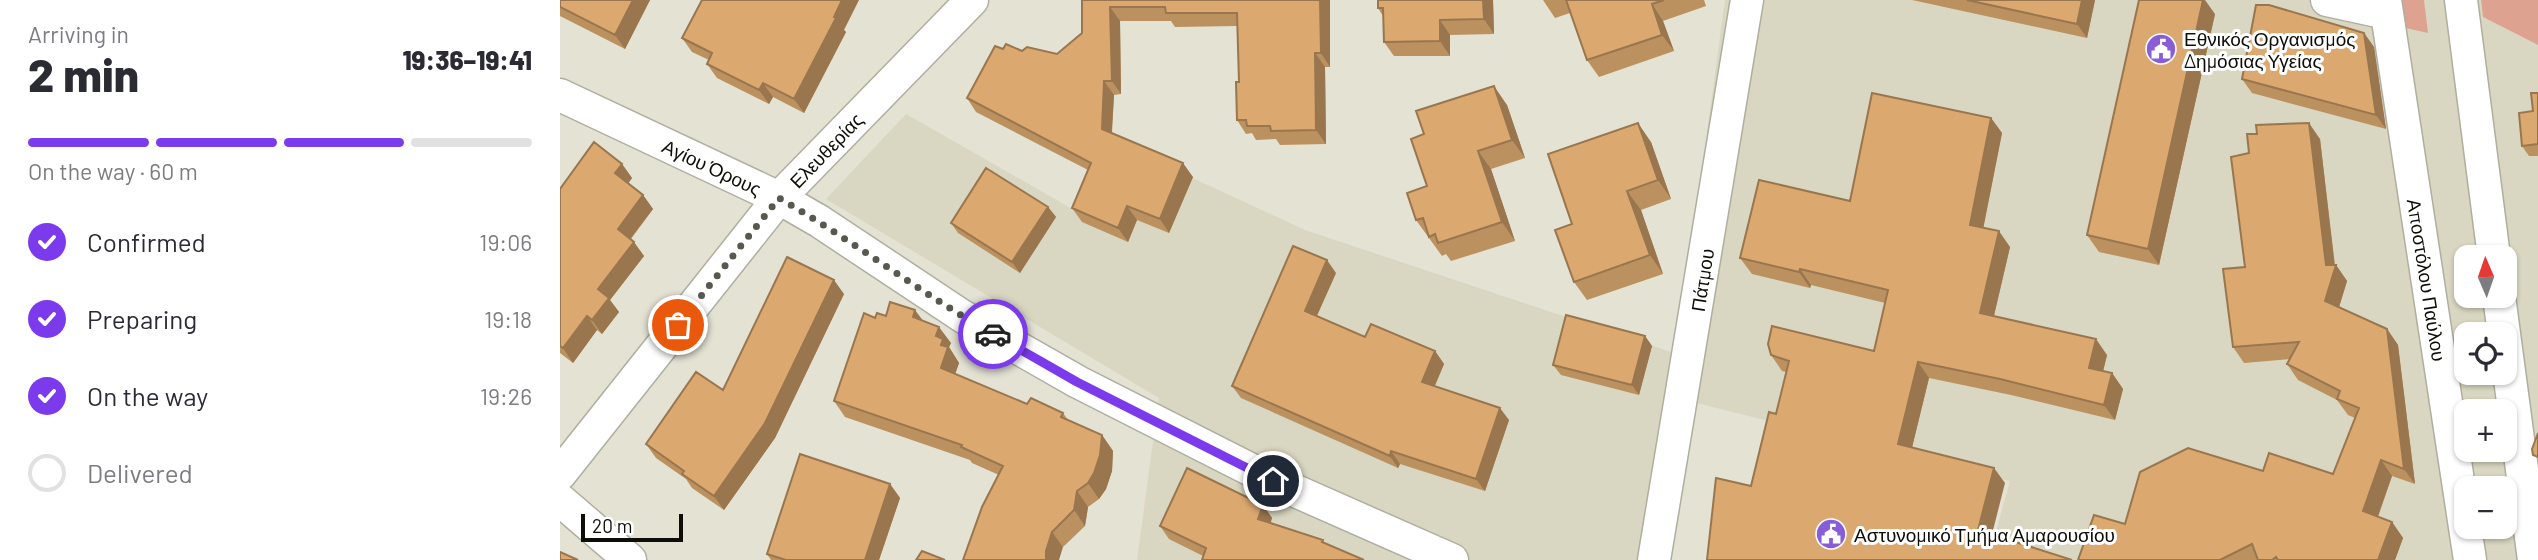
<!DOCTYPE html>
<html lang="en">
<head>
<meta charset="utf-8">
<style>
	body { margin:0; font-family:Barlow,sans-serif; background:#f7f7f7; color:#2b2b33; height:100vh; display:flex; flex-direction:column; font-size:26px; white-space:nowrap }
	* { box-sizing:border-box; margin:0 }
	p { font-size:23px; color:#7c7c81 }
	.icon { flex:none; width:38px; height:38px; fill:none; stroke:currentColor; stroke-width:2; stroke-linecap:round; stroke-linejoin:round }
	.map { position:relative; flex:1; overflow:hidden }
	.drawer { display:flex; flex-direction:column; background:#fff; width:560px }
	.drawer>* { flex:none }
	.needle { width:46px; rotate:358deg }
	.buttons { position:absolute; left:1894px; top:245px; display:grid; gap:14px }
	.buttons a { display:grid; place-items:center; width:63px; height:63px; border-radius:14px; background:#fff; box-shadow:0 2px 5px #0004; font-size:35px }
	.scale { position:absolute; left:21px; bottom:18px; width:102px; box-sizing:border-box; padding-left:7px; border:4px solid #0e0e09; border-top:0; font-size:19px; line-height:24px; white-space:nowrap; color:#0e0e09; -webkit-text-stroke:5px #fff; paint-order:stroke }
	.pin { position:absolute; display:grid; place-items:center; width:60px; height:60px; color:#fff; margin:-30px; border:4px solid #fff; border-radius:50%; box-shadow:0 2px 7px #0007 }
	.courier { position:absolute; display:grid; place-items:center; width:70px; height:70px; margin:-35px; border:5px solid #7c3aed; border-radius:50%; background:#fff; color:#222; box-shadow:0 2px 9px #0007 }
	.summary em { font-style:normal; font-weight:800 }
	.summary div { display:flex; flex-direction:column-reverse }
	.summary { display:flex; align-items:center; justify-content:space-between; height:119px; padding:0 28px }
	h1 { font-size:46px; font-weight:800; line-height:52px }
	.bar { display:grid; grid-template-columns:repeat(4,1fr); gap:10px 7px; align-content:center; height:84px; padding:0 28px }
	.bar i { height:9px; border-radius:5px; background:#e1e1e2 }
	.bar .on { background:#7c3aed }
	.bar p { grid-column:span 4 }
	ol { padding:0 28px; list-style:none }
	li { display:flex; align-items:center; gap:21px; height:77px }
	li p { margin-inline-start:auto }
	li .icon { padding:7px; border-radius:50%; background:#7c3aed; color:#fff; stroke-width:4 }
	li:last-child { color:#7c7c81 }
	li i { width:38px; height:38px; border:4px solid #e1e1e2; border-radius:50% }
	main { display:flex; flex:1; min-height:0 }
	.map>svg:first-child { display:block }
	.built { fill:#d9d7c1; fill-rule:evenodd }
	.green { fill:#dea291 }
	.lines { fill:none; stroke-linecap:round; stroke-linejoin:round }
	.street-casing { stroke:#afaea0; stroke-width:35 }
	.street { stroke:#fff; stroke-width:32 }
	.wall { fill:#bc9160 }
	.shaded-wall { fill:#99764e }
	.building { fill:#dba970; stroke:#99764e; stroke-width:2 }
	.done { stroke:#595850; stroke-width:7; stroke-dasharray:0 12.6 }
	.route { stroke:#7c3aed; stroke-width:9 }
	.labels { text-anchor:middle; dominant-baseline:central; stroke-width:6; stroke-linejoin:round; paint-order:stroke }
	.poi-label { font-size:19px; fill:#0e0e09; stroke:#fff; text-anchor:start }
	.street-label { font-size:19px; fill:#0e0e09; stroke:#fff }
</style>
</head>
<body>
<main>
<section class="drawer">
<div class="summary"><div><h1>2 min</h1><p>Arriving in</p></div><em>19:36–19:41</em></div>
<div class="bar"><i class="on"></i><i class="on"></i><i class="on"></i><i></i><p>On the way · 60 m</p></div>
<ol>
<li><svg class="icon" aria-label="check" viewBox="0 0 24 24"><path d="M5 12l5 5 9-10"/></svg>Confirmed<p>19:06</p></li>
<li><svg class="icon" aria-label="check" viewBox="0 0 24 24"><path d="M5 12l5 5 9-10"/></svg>Preparing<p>19:18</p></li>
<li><svg class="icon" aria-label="check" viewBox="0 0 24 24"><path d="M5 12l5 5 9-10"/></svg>On the way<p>19:26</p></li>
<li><i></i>Delivered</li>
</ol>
</section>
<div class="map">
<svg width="1978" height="560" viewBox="0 0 1978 560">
	<rect width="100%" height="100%" fill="#e3e2d3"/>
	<path class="built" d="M1165 0H1833L1867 33 1864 0H1921L1923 17 1978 45V560H1428L1450 481 1112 397 1086 560H577L599 398 266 199 346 114 514 210 550 140 745 230 1117 354ZM1906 257H1944V296H1906ZM1906 334H1944V373H1906ZM1906 411H1944V450H1906ZM1906 488H1944V527H1906Z"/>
	<path class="green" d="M1833 0H1864L1868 33 1837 26Z
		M1921 0H1978V45L1923 17Z"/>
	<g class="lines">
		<g class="street-casing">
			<path id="street" d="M1767 0 1827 13
				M1825 0 1910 560
				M1901 0 1934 257
				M0 95 219 198 259 221 402 316 518 382 713 481 892 560
				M1939 296 1974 560
				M0 474 219 198 412 0
				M0 500 70 560
				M1094 560 1187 0"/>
		</g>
		<use href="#street" class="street"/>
	</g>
	<path class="wall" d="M0 0H90L65 49 0 16Z
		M522 0H770V67H765L766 144 720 145 716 139 696 140 692 133 686 134 677 120 679 82 677 26 615 27 611 21H560L561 94 554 95 552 133 633 177 609 233 577 220 568 242 522 222 512 208 528 170 416 112 407 98 443 49 497 54 522 33Z
		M933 0 934 34 890 35V56H834L824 42 823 16 818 8Z
		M983 0H1144L1146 6 1103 21 1114 51 1039 77 1027 60 1010 13 995 18Z
		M1352 0H1535L1527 38Z
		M1655 14 1599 265 1539 252 1527 235Z
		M284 30 286 32 244 113 213 97 209 104 157 78 147 64 149 60 132 52 122 38Z
		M1804 33 1814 47 1826 129 1692 93 1682 79Z
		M1978 93V156H1969L1962 146 1973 111Z
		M947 105 965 158 931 169 955 241 891 261 886 254 882 256 856 220 867 186Z
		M1431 118 1442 133 1423 228 1450 247 1434 316 1547 355 1543 371 1552 373 1563 389 1555 420 1451 395 1369 378 1352 447 1445 483 1191 486 1216 414 1226 372 1222 371 1211 355 1314 351 1325 303 1251 285 1250 288 1192 274 1180 258 1290 201Z
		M1760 139 1775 265H1776L1787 281 1779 307 1827 329 1838 345 1855 484 1832 476 1818 517 1832 522 1843 538 1835 560H1518L1565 524 1703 471 1773 474 1795 418 1788 415 1777 400 1738 380 1727 364 1730 359 1684 363 1673 347 1685 267Z
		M1091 142 1111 199 1081 210 1103 274 1027 300 1014 282 1012 224Z
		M62 164 72 178 68 183 83 195 93 209 71 239 84 256 50 300 59 312 42 334 37 330 13 363 0 353V189Z
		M488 207 496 217 460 273 398 233 391 223Z
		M776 273 757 316 805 337 875 351 884 364 875 386 949 420 925 491 840 464 838 468 681 398 672 386Z
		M284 294 215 438 164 510 132 488 126 479 96 458 86 444 163 390Z
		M326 316 363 321 391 343 389 347 399 363 395 374 467 404 503 413 508 420 542 435 553 451 552 471 546 489 539 499 528 507 525 526 503 547 439 475 412 463 410 460 285 417 274 401 315 318Z
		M1085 336 1092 346 1079 395 1001 375 993 365Z
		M330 484 340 498 319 560H211L207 554Z
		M703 505 712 518 710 523 643 556 609 539 600 526Z"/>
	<path class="shaded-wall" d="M73 0H90L65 49 55 35Z
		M282 0H299L284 30 286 32 244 113 234 99Z
		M760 0H770V67L761 53Z
		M923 0H933L934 34 924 19Z
		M1522 0H1535L1527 38 1517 24Z
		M1643 0H1645L1655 14 1599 265 1588 249Z
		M1092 4 1103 21 1114 51 1102 35Z
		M550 7 560 21 561 94 552 81Z
		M880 20 890 35V56L880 41Z
		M1804 33 1814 47 1826 129 1816 115Z
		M755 53 765 67 766 144 756 130Z
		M544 81 554 95 551 143 542 129Z
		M203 83 213 97 209 104 199 90Z
		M934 86 947 105 965 158 952 140Z
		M1431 118 1442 133 1421 240 1410 225Z
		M1078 123 1091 142 1111 199 1098 180Z
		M1749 123 1760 139 1775 269 1776 265 1787 281 1776 317 1765 301 1766 265Z
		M918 151 931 169 955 241 942 222Z
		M623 163 633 177 609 233 600 219Z
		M62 164 72 178 65 188 55 173Z
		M1067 191 1081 210 1103 274 1090 255Z
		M83 195 93 209 67 243 58 229Z
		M567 206 577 220 568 242 558 228Z
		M488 207 496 217 460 273 452 262Z
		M1439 231 1450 247 1431 328 1420 313Z
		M74 242 84 256 50 300 59 312 42 334 32 320 38 289Z
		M767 260 776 273 753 324 745 311Z
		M1240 269 1251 285 1250 288 1239 272Z
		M274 280 284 294 215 438 164 510 154 496Z
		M355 310 367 326 353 317Z
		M27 316 37 330 13 363 3 348Z
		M379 327 391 343 389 347 399 363 392 383 381 368 376 336Z
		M1827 329 1838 345 1855 484 1844 469Z
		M1085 336 1092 346 1079 395 1072 385Z
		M1536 339 1547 355 1540 384 1529 368Z
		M875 351 884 364 871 394 862 382Z
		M1358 362 1369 378 1349 460 1338 444Z
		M1552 373 1563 389 1555 420 1544 405Z
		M940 408 949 420 925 491 916 479Z
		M542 435 553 451 552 471 546 489 539 499 528 483Z
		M831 451 840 464 838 468 830 456Z
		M1821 460 1832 476 1814 527 1803 511Z
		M1434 468 1445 483 1429 546 1418 530Z
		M330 484 340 498 319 560H305Z
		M517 491 528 507 525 526 514 510Z
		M703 505 712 518 708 533 698 519Z
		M1832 522 1843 538 1835 560H1818Z
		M492 532 503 547 499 560H486V551Z"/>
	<path class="building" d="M0 0H73L55 35 0 7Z
		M142 0H282L274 17 276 18 234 99 203 83 199 90 147 64 152 53 122 38Z
		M522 0H760L761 53H755L756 130 711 131 710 126H687L686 120H677L676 82H679L677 13H606L605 7H550L552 81H544L542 129 623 163 600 219 567 206 558 228 512 208 531 163 407 98 435 46 443 49 446 44 462 51 467 47 497 54 522 33Z
		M818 0H923L924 19 880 20V41L824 42 823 8H818Z
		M1006 0H1104L1092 4 1102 35 1027 60Z
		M1407 0H1522L1517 24Z
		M1579 0H1643L1588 249 1527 235Z
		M1696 5H1709L1804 33 1816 115 1682 79Z
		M934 86 952 140 918 151 942 222 878 243 875 234 869 237 863 218 856 220 847 193 867 186 851 139 864 134 856 111Z
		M1312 93 1431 118 1410 225 1439 231 1420 313 1536 339 1529 368 1552 373 1544 405 1440 379 1358 362 1338 444 1434 468 1418 530 1512 560H1147L1156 478 1191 486 1209 412 1216 414 1229 361 1211 355 1208 344 1212 326 1314 351 1328 290 1240 269 1239 272 1180 258 1199 180 1290 201Z
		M1971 93H1978V144L1962 146 1959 113 1973 111Z
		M1078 123 1098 180 1067 191 1090 255 1014 282 995 230 1012 224 988 154Z
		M1749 123 1766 265H1776L1765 301 1827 329 1844 469 1821 460 1803 511 1832 522 1818 560H1718L1716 557 1712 560H1698L1692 544 1660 560H1518L1534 515 1565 524 1580 472 1628 448 1703 471 1709 453 1773 474 1799 408 1777 399 1780 391 1727 364 1739 342 1673 347 1663 269 1685 267 1671 157 1689 153 1687 134H1697L1696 125Z
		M34 142 62 164 55 173 83 195 58 229 74 242 38 289 49 298 32 320 27 316 3 348 0 346V189Z
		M426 168 488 207 452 262 391 223Z
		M733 246 767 260 745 311 805 337 811 324 875 351 862 382 940 408 916 479 831 451 830 456 672 386Z
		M227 257 274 280 205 423 154 496 122 474 124 471 86 444 136 372 163 390Z
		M330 302 355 310 353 317 379 327 376 336 383 339 381 345 388 347 381 368 467 404 471 398 503 413 501 417 542 435 540 455 534 473 528 483 517 491 514 510 492 532 486 551V560H403L422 507 443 466 401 447 402 445 274 401 304 313 315 318 317 313 326 316Z
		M1006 315 1085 336 1072 385 993 365Z
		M1978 433V457L1973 455 1972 449Z
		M240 454 330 484 305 560H226L207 554Z
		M627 468 703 505 698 519 763 540 762 542 804 560H642L646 548 600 526Z
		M362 551 385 560H356Z
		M0 552 18 560H0Z"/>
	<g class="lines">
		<path class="done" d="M118 325 219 198C292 240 359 292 433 334"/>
		<path class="route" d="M433 334 517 382 713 481"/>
	</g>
	<defs>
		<g id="civic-disc" transform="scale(1.575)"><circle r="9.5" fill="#895dd7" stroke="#fff"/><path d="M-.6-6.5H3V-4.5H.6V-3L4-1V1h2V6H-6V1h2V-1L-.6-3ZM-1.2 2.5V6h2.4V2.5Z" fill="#fff"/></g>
	</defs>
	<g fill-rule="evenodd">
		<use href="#civic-disc" x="1601" y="49"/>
		<use href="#civic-disc" x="1271" y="534"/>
	</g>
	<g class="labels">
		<g class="poi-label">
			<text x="1624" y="38">Εθνικός Οργανισμός<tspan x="1624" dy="22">Δημόσιας Υγείας</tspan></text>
			<text x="1294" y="534">Αστυνομικό Τμήμα Αμαρουσίου</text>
		</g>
		<g class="street-label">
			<text transform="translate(266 150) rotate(-46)">Ελευθερίας</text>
			<text transform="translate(152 167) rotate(25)">Αγίου Όρους</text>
			<text transform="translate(1142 280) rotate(-81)">Πάτμου</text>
			<text transform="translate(1867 280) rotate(81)">Αποστόλου Παύλου</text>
		</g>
	</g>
</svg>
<div class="buttons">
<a><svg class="needle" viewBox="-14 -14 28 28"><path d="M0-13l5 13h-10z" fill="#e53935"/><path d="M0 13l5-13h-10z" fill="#7c7c81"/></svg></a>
<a><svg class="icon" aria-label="locate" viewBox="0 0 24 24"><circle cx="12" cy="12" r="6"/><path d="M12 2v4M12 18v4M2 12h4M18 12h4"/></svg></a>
<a>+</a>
<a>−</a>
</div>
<div class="scale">20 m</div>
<div class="pin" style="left:118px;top:325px;background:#ea580c"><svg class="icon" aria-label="bag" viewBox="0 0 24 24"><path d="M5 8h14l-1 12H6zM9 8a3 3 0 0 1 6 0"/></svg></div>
<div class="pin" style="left:713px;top:481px;background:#1f2937"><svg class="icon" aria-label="home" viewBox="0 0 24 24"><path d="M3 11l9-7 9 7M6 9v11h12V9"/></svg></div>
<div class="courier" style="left:433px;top:334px"><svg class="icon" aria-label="car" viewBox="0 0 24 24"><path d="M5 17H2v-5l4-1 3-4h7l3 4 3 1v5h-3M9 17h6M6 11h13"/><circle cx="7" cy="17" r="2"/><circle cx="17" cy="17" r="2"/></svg></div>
</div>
</main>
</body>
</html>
